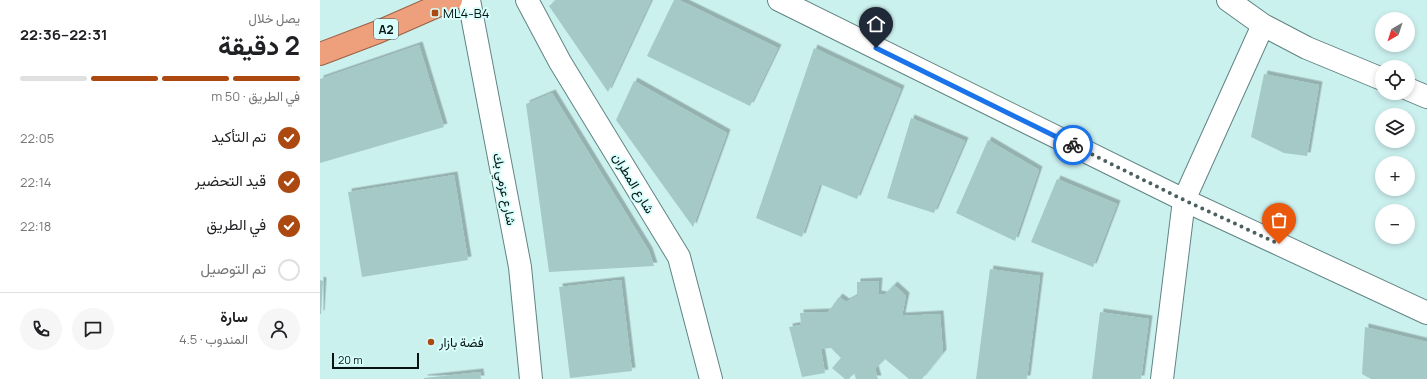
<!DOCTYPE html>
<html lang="ar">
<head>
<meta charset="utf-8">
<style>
	body { margin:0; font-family:Manrope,Vazirmatn,sans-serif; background:#f6f6f6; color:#202124; direction:rtl; height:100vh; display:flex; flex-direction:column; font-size:15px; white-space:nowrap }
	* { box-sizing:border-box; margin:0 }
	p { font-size:13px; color:#757577 }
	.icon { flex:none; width:22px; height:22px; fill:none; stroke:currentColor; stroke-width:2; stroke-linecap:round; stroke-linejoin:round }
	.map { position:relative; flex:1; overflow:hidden; direction:ltr }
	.side { display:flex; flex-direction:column; background:#fff; width:320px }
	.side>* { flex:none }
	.needle { width:26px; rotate:219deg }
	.controls { position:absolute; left:1055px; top:12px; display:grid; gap:8px }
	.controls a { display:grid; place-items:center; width:40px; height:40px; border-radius:50%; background:#fff; box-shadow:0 2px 6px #0003; font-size:20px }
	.scale { position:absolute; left:12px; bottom:10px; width:87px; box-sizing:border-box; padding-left:4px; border:2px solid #061312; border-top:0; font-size:11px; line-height:14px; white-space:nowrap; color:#061312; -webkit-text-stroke:3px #d8fefc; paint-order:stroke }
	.pin { position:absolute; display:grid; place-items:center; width:34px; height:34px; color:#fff; margin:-41px -17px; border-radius:50% 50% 50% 0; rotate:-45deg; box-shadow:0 0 4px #0007 }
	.pin .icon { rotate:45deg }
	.courier { position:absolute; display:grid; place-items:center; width:40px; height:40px; margin:-20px; border:3px solid #1a73e8; border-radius:50%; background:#fff; color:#222; box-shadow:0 1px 5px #0007 }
	.head em { font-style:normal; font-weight:700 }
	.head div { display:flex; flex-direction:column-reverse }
	.head { display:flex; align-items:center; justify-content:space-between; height:68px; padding:0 20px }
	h1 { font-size:26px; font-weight:700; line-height:30px }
	.bar { display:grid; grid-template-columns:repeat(4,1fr); gap:6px 4px; align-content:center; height:48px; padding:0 20px }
	.bar i { height:5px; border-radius:3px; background:#e0e0e0 }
	.bar .active { background:#ac4911 }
	.bar p { grid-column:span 4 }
	.line { display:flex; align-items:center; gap:10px; padding:0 20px; border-top:1px solid #e0e0e0 }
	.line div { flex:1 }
	.round { display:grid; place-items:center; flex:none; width:42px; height:42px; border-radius:21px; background:#f6f6f6 }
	ol { padding:0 20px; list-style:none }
	li { display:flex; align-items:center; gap:12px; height:44px }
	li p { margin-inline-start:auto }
	li .icon { padding:4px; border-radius:50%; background:#ac4911; color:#fff; stroke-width:4 }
	li:last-child { color:#757577 }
	li i { width:22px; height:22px; border:2px solid #e0e0e0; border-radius:50% }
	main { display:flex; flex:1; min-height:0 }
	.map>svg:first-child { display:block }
	.building { fill:#a4c9c7; filter:url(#shadow) }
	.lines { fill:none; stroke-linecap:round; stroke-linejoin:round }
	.minor-casing { stroke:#618483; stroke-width:24 }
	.trunk-casing { stroke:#9a5f42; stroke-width:24 }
	.minor { stroke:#fff; stroke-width:22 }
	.trunk { stroke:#eea07c; stroke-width:22 }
	.done { stroke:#4b615f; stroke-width:4; stroke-dasharray:0 7.2 }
	.route { stroke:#1a73e8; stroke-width:5 }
	.poi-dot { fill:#ac4911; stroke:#d8fefc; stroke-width:1.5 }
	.labels { text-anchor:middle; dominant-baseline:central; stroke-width:4; stroke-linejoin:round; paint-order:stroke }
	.shield { fill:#d8fefc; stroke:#455a58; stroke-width:1 }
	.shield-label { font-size:12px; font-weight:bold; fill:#061312 }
	.poi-label { font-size:13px; fill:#061312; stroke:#d8fefc; text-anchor:start }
	.street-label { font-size:13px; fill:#061312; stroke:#d8fefc }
</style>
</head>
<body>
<main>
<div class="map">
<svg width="1107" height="379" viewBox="0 0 1107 379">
	<defs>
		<filter id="shadow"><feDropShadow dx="3.5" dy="-3.5" stdDeviation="0" flood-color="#0004"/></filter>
	</defs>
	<rect width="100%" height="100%" fill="#cbf1ef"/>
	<path class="building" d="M236 0H331L288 92 229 6Z
		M354 0H359L458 48 430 106 327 56Z
		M99 45 124 127 0 163V79Z
		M494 48 581 89 537 199 500 184 482 237 436 218Z
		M944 74 999 85 987 156 964 153 931 137Z
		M314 81 407 133 373 227 296 120Z
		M232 93 329 251 334 266 229 272 206 104Z
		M591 118 645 141 614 213 567 198Z
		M668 140 719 170 695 241 636 213Z
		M134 175 148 260 42 277 28 192Z
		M737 179 797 204 773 267 711 242Z
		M670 269 720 276 707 379H656Z
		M0 280 3 281 1 314H0Z
		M301 280 312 371 250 378 239 287Z
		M559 281 558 294 564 295 574 285 586 296 582 316 620 314 623 353 602 379H589L565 359 555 369 558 379H536L534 373 529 379H525L512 368 521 358 511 348 501 349 505 373 482 377 469 327 481 325 480 313 508 312 519 297 526 302 537 296V282Z
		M780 312 829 319 821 379H772Z
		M1045 327 1107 342V379H1051L1042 374Z
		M160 372 161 379H104V378Z"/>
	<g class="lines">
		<g class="minor-casing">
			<path id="minor" d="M149 0 200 267 211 379
				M207 0 240 62 359 257 391 379
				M459 0 864 200 1107 313
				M908 0 943 25 987 48 1062 79
				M1088 89 1107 97
				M842 379 864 200 943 25"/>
		</g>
		<g class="trunk-casing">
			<path id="trunk" d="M0 54 58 32 131 0"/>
		</g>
		<use href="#minor" class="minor"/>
		<use href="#trunk" class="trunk"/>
	</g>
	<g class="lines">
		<path class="done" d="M753 145 864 200 959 244"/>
		<path class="route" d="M556 48 753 145"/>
	</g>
	<g class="poi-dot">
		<rect x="111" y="9" width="8" height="8" rx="2"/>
		<circle cx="111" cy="342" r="4"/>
	</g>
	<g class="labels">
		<rect class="shield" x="54" y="19" width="24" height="20" rx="3"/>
		<g class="shield-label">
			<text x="66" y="29">A2</text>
		</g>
		<g class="poi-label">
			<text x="123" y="13">ML4-B4</text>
			<text x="119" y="342">فضة بازار</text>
		</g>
		<g class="street-label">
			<text transform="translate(314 183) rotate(59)">شارع المطران</text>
			<text transform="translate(185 189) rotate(79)">شارع عزمي بك</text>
		</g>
	</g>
</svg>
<div class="controls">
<a><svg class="needle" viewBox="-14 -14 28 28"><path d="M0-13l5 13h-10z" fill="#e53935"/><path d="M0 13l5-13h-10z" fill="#757577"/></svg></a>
<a><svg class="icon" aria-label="locate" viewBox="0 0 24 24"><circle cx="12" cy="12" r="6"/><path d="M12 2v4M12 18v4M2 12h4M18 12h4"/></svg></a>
<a><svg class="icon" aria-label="layers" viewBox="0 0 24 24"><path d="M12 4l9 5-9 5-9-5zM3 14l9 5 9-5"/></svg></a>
<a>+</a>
<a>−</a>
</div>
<div class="scale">20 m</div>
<div class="pin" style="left:959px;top:244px;background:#ea580c"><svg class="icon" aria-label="bag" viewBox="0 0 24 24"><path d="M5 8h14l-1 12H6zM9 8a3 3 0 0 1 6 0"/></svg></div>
<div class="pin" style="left:556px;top:48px;background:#1f2937"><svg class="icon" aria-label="home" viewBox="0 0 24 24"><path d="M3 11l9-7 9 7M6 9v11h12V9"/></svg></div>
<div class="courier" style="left:753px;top:145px"><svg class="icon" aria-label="bike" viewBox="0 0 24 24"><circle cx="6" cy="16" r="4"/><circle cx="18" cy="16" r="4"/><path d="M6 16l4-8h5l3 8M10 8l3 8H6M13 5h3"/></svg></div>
</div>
<section class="side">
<div class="head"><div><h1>2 دقيقة</h1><p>يصل خلال</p></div><em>22:31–22:36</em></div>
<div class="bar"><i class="active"></i><i class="active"></i><i class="active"></i><i></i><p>في الطريق · 50 m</p></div>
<ol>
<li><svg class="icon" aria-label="check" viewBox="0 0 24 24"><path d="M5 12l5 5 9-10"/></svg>تم التأكيد<p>22:05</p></li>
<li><svg class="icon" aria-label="check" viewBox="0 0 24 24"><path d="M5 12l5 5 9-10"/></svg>قيد التحضير<p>22:14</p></li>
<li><svg class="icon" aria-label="check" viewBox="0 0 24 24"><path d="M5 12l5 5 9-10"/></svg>في الطريق<p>22:18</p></li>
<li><i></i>تم التوصيل</li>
</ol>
<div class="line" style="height:72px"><a class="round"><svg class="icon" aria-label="person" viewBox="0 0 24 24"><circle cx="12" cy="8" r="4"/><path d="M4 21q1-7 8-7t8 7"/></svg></a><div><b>سارة</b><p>المندوب · 4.5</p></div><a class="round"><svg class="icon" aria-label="chat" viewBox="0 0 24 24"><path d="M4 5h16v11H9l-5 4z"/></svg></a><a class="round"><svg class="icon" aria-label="phone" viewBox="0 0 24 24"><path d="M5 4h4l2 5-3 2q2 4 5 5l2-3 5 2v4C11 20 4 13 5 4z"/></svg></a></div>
</section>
</main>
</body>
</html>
